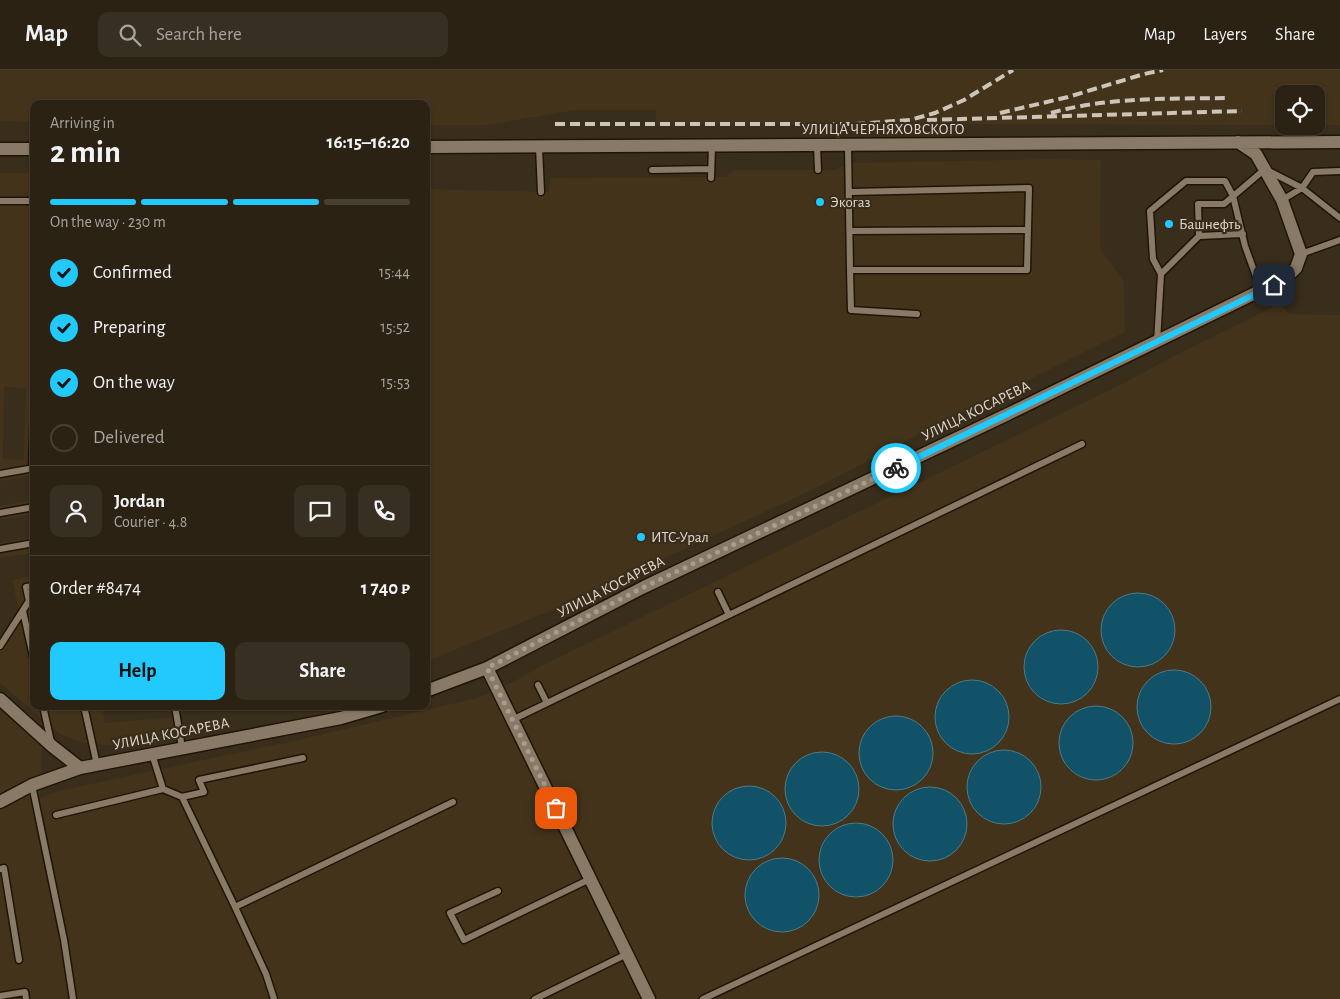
<!DOCTYPE html>
<html lang="en">
<head>
<meta charset="utf-8">
<style>
	body { margin:0; font-family:"Alegreya Sans",sans-serif; background:#372f22; color:#f1f3f6; height:100vh; display:flex; flex-direction:column; font-size:19px; white-space:nowrap }
	* { box-sizing:border-box; margin:0 }
	p { font-size:16px; color:#a6a4a0 }
	.icon { flex:none; width:28px; height:28px; fill:none; stroke:currentColor; stroke-width:2; stroke-linecap:round; stroke-linejoin:round }
	.map { position:relative; flex:1; overflow:hidden }
	.sheet { position:absolute; left:30px; top:30px; width:400px; height:610px; display:flex; flex-direction:column; background:#2b2214; border-radius:10px; box-shadow:0 1px 4px #0004,0 0 0 1px #473f34 }
	.sheet>* { flex:none }
	.buttons { position:absolute; left:1275px; top:15px; display:grid; gap:10px }
	.buttons a { display:grid; place-items:center; width:50px; height:50px; border-radius:10px; background:#2b2214; box-shadow:0 1px 4px #0004,0 0 0 1px #473f34; font-size:25px }
	.pin { position:absolute; display:grid; place-items:center; width:42px; height:42px; color:#fff; margin:-21px; border-radius:10px; box-shadow:0 2px 8px #0006 }
	.courier { position:absolute; display:grid; place-items:center; width:50px; height:50px; margin:-25px; border:4px solid #21c9fd; border-radius:50%; background:#fff; color:#222; box-shadow:0 1px 6px #0007 }
	.headline em { font-style:normal; font-weight:700 }
	.headline div { display:flex; flex-direction:column-reverse }
	.headline { display:flex; align-items:center; justify-content:space-between; height:85px; padding:0 20px }
	h1 { font-size:32px; font-weight:700; line-height:38px }
	.bar { display:grid; grid-template-columns:repeat(4,1fr); gap:8px 5px; align-content:center; height:60px; padding:0 20px }
	.bar i { height:6px; border-radius:4px; background:#473f34 }
	.bar .selected { background:#21c9fd }
	.bar p { grid-column:span 4 }
	.line { display:flex; align-items:center; gap:12px; padding:0 20px; border-top:1px solid #473f34 }
	.line div { flex:1 }
	.round { display:grid; place-items:center; flex:none; width:52px; height:52px; border-radius:10px; background:#372f22 }
	ol { padding:0 20px; list-style:none }
	li { display:flex; align-items:center; gap:15px; height:55px }
	li p { margin-inline-start:auto }
	li .icon { padding:5px; border-radius:50%; background:#21c9fd; color:#111; stroke-width:4 }
	li:last-child { color:#a6a4a0 }
	li i { width:28px; height:28px; border:2px solid #473f34; border-radius:50% }
	.cta { display:flex; gap:10px; margin-top:auto; padding:10px 20px }
	.cta a { flex:1; height:58px; border-radius:10px; background:#21c9fd; color:#111; font-size:20px; font-weight:700; line-height:58px; text-align:center }
	.cta a+a { background:#372f22; color:#f1f3f6 }
	header { display:flex; align-items:center; gap:30px; box-sizing:border-box; height:70px; padding:0 25px; background:#2b2214; border-bottom:1px solid #473f34 }
	header strong { font-size:24px }
	nav { display:flex; gap:28px; margin-inline-start:auto; font-size:18px }
	.search { width:350px; height:45px; background:#372f22; display:flex; align-items:center; gap:12px; box-sizing:border-box; padding:0 18px; border-radius:10px; color:#a6a4a0; font-size:19px }
	.map>svg:first-child { display:block }
	.built { fill:#43331b; fill-rule:evenodd }
	.water { fill:#115268; stroke:#4f7a86 }
	.lines { fill:none; stroke-linecap:round; stroke-linejoin:round }
	.service-casing { stroke:#201505; stroke-width:9 }
	.minor-casing { stroke:#201505; stroke-width:15 }
	.service { stroke:#887a67; stroke-width:6 }
	.minor { stroke:#887a67; stroke-width:12 }
	.rail { stroke:#cdc5b9; stroke-width:4; stroke-dasharray:10 5; stroke-linecap:butt }
	.done { stroke:#a69c8f; stroke-width:5; stroke-dasharray:0 9 }
	.route { stroke:#21c9fd; stroke-width:6 }
	.poi-dot { fill:#21c9fd; stroke:#392d1b; stroke-width:2 }
	.labels { text-anchor:middle; dominant-baseline:central; stroke-width:4.5; stroke-linejoin:round; paint-order:stroke }
	.street-label { font-size:15px; fill:#e0d8cd; stroke:#392d1b }
	.poi-label { font-size:15px; fill:#e0d8cd; stroke:#392d1b; text-anchor:start }
</style>
</head>
<body>
<header>
<strong>Map</strong>
<div class="search"><svg class="icon" aria-label="search" viewBox="0 0 24 24"><circle cx="10" cy="10" r="6"/><path d="M15 15l6 6"/></svg>Search here</div>
<nav><a>Map</a><a>Layers</a><a>Share</a></nav>
</header>
<div class="map">
<svg width="1340" height="929" viewBox="0 0 1340 929">
	<rect width="100%" height="100%" fill="#392d1b"/>
	<path class="built" d="M0 0H1340V55H1316V24H1284V55L876 54 656 55V40H575L486 55H426V34H34V52L0 51Z
		M1050 89 1101 90 1100 178 1124 212 1125 262 918 365 812 420 557 538 426 592V119L549 122 550 108 725 107 733 100H834L849 93Z
		M0 103H34V405L0 411ZM4 317 26 318 24 390 3 389Z
		M1281 233 1288 244 1340 245V929H0V640L42 675 40 728 58 721 307 668 477 628 513 612 543 595 1120 315 1174 286Z
		M34 430V444L0 450V436Z
		M34 467V483L0 488V473Z
		M34 506V636H102L105 653 176 647 180 670 132 677 83 673 60 664 0 613V567L19 541 12 510Z"/>
	<path class="water" d="M1101 560a37 37 0 1 1 74 0a37 37 0 1 1-74 0Z
		M1024 597a37 37 0 1 1 74 0a37 37 0 1 1-74 0Z
		M1137 637a37 37 0 1 1 74 0a37 37 0 1 1-74 0Z
		M935 647a37 37 0 1 1 74 0a37 37 0 1 1-74 0Z
		M1059 673a37 37 0 1 1 74 0a37 37 0 1 1-74 0Z
		M859 683a37 37 0 1 1 74 0a37 37 0 1 1-74 0Z
		M967 717a37 37 0 1 1 74 0a37 37 0 1 1-74 0Z
		M785 719a37 37 0 1 1 74 0a37 37 0 1 1-74 0Z
		M712 753a37 37 0 1 1 74 0a37 37 0 1 1-74 0Z
		M893 754a37 37 0 1 1 74 0a37 37 0 1 1-74 0Z
		M819 790a37 37 0 1 1 74 0a37 37 0 1 1-74 0Z
		M745 825a37 37 0 1 1 74 0a37 37 0 1 1-74 0Z"/>
	<g class="lines">
		<g class="service-casing">
			<path id="service" d="M817 76 818 100
				M848 76 850 200H1027L1029 118 850 122
				M539 77 541 122
				M652 100 711 99
				M711 108 712 76
				M1282 130 1302 118 1313 102 1340 101
				M0 131H34
				M850 161 1028 160
				M1199 166 1243 164
				M1301 184 1340 170
				M850 200 851 240 917 244
				M1161 204 1153 189 1150 141 1186 111H1225L1233 126 1245 176 1261 220
				M1157 272 1161 204 1199 166 1198 134H1224L1265 99 1302 118 1340 148
				M32 398 34 336
				M0 404 34 398
				M0 443 34 437
				M0 479 34 473
				M718 522 729 545
				M23 541 34 591
				M0 576 29 531 26 517 34 516
				M538 615 547 633
				M43 636 51 672
				M84 636 97 695
				M175 636 182 678
				M512 650 1082 374
				M32 715 64 870 73 929
				M163 719 182 727 204 722 199 710 303 688
				M182 727 235 837
				M56 745 163 719 152 684
				M0 799 4 798 19 890
				M498 821 450 843 464 870 590 809
				M0 926 25 922 26 929
				M274 929 266 904 235 837 453 732
				M535 929 627 884
				M703 929 1340 629"/>
		</g>
		<g class="minor-casing">
			<path id="minor" d="M426 77 1340 72
				M0 79H34
				M487 598 649 929
				M426 621 487 598 644 517 1008 344 1286 208 1296 198 1301 184 1282 130 1256 84 1238 72
				M0 629 52 676 80 698
				M0 732 32 715 80 698 341 648 382 636"/>
		</g>
		<use href="#service" class="service"/>
		<use href="#minor" class="minor"/>
		<path class="rail" d="M1000 43 1068 27 1144 4 1163 0
			M1051 43C1106 27 1167 29 1225 28
			M927 50 1242 41
			M555 54H855L910 50 935 43 964 30 1013 0"/>
	</g>
	<g class="lines">
		<path class="done" d="M556 738 487 598 644 517 896 398"/>
		<path class="route" d="M896 398 1274 215"/>
	</g>
	<g class="poi-dot">
		<circle cx="820" cy="132" r="5"/>
		<circle cx="1169" cy="154" r="5"/>
		<circle cx="641" cy="467" r="5"/>
	</g>
	<g class="labels">
		<g class="street-label">
			<text x="883" y="59">УЛИЦА ЧЕРНЯХОВСКОГО</text>
			<text transform="translate(976 341) rotate(-26)">УЛИЦА КОСАРЕВА</text>
			<text transform="translate(611 517) rotate(-27)">УЛИЦА КОСАРЕВА</text>
			<text transform="translate(171 664) rotate(-11)">УЛИЦА КОСАРЕВА</text>
		</g>
		<g class="poi-label">
			<text x="830" y="132">Экогаз</text>
			<text x="1179" y="154">Башнефть</text>
			<text x="651" y="467">ИТС-Урал</text>
		</g>
	</g>
</svg>
<div class="buttons">
<a><svg class="icon" aria-label="locate" viewBox="0 0 24 24"><circle cx="12" cy="12" r="6"/><path d="M12 2v4M12 18v4M2 12h4M18 12h4"/></svg></a>
</div>
<div class="pin" style="left:556px;top:738px;background:#ea580c"><svg class="icon" aria-label="bag" viewBox="0 0 24 24"><path d="M5 8h14l-1 12H6zM9 8a3 3 0 0 1 6 0"/></svg></div>
<div class="pin" style="left:1274px;top:215px;background:#1f2937"><svg class="icon" aria-label="home" viewBox="0 0 24 24"><path d="M3 11l9-7 9 7M6 9v11h12V9"/></svg></div>
<div class="courier" style="left:896px;top:398px"><svg class="icon" aria-label="bike" viewBox="0 0 24 24"><circle cx="6" cy="16" r="4"/><circle cx="18" cy="16" r="4"/><path d="M6 16l4-8h5l3 8M10 8l3 8H6M13 5h3"/></svg></div>
<section class="sheet">
<div class="headline"><div><h1>2 min</h1><p>Arriving in</p></div><em>16:15–16:20</em></div>
<div class="bar"><i class="selected"></i><i class="selected"></i><i class="selected"></i><i></i><p>On the way · 230 m</p></div>
<ol>
<li><svg class="icon" aria-label="check" viewBox="0 0 24 24"><path d="M5 12l5 5 9-10"/></svg>Confirmed<p>15:44</p></li>
<li><svg class="icon" aria-label="check" viewBox="0 0 24 24"><path d="M5 12l5 5 9-10"/></svg>Preparing<p>15:52</p></li>
<li><svg class="icon" aria-label="check" viewBox="0 0 24 24"><path d="M5 12l5 5 9-10"/></svg>On the way<p>15:53</p></li>
<li><i></i>Delivered</li>
</ol>
<div class="line" style="height:90px"><a class="round"><svg class="icon" aria-label="person" viewBox="0 0 24 24"><circle cx="12" cy="8" r="4"/><path d="M4 21q1-7 8-7t8 7"/></svg></a><div><b>Jordan</b><p>Courier · 4.8</p></div><a class="round"><svg class="icon" aria-label="chat" viewBox="0 0 24 24"><path d="M4 5h16v11H9l-5 4z"/></svg></a><a class="round"><svg class="icon" aria-label="phone" viewBox="0 0 24 24"><path d="M5 4h4l2 5-3 2q2 4 5 5l2-3 5 2v4C11 20 4 13 5 4z"/></svg></a></div>
<div class="line" style="height:65px"><div>Order #8474</div><b>1 740 ₽</b></div>
<div class="cta"><a>Help</a><a>Share</a></div>
</section>
</div>
</body>
</html>
